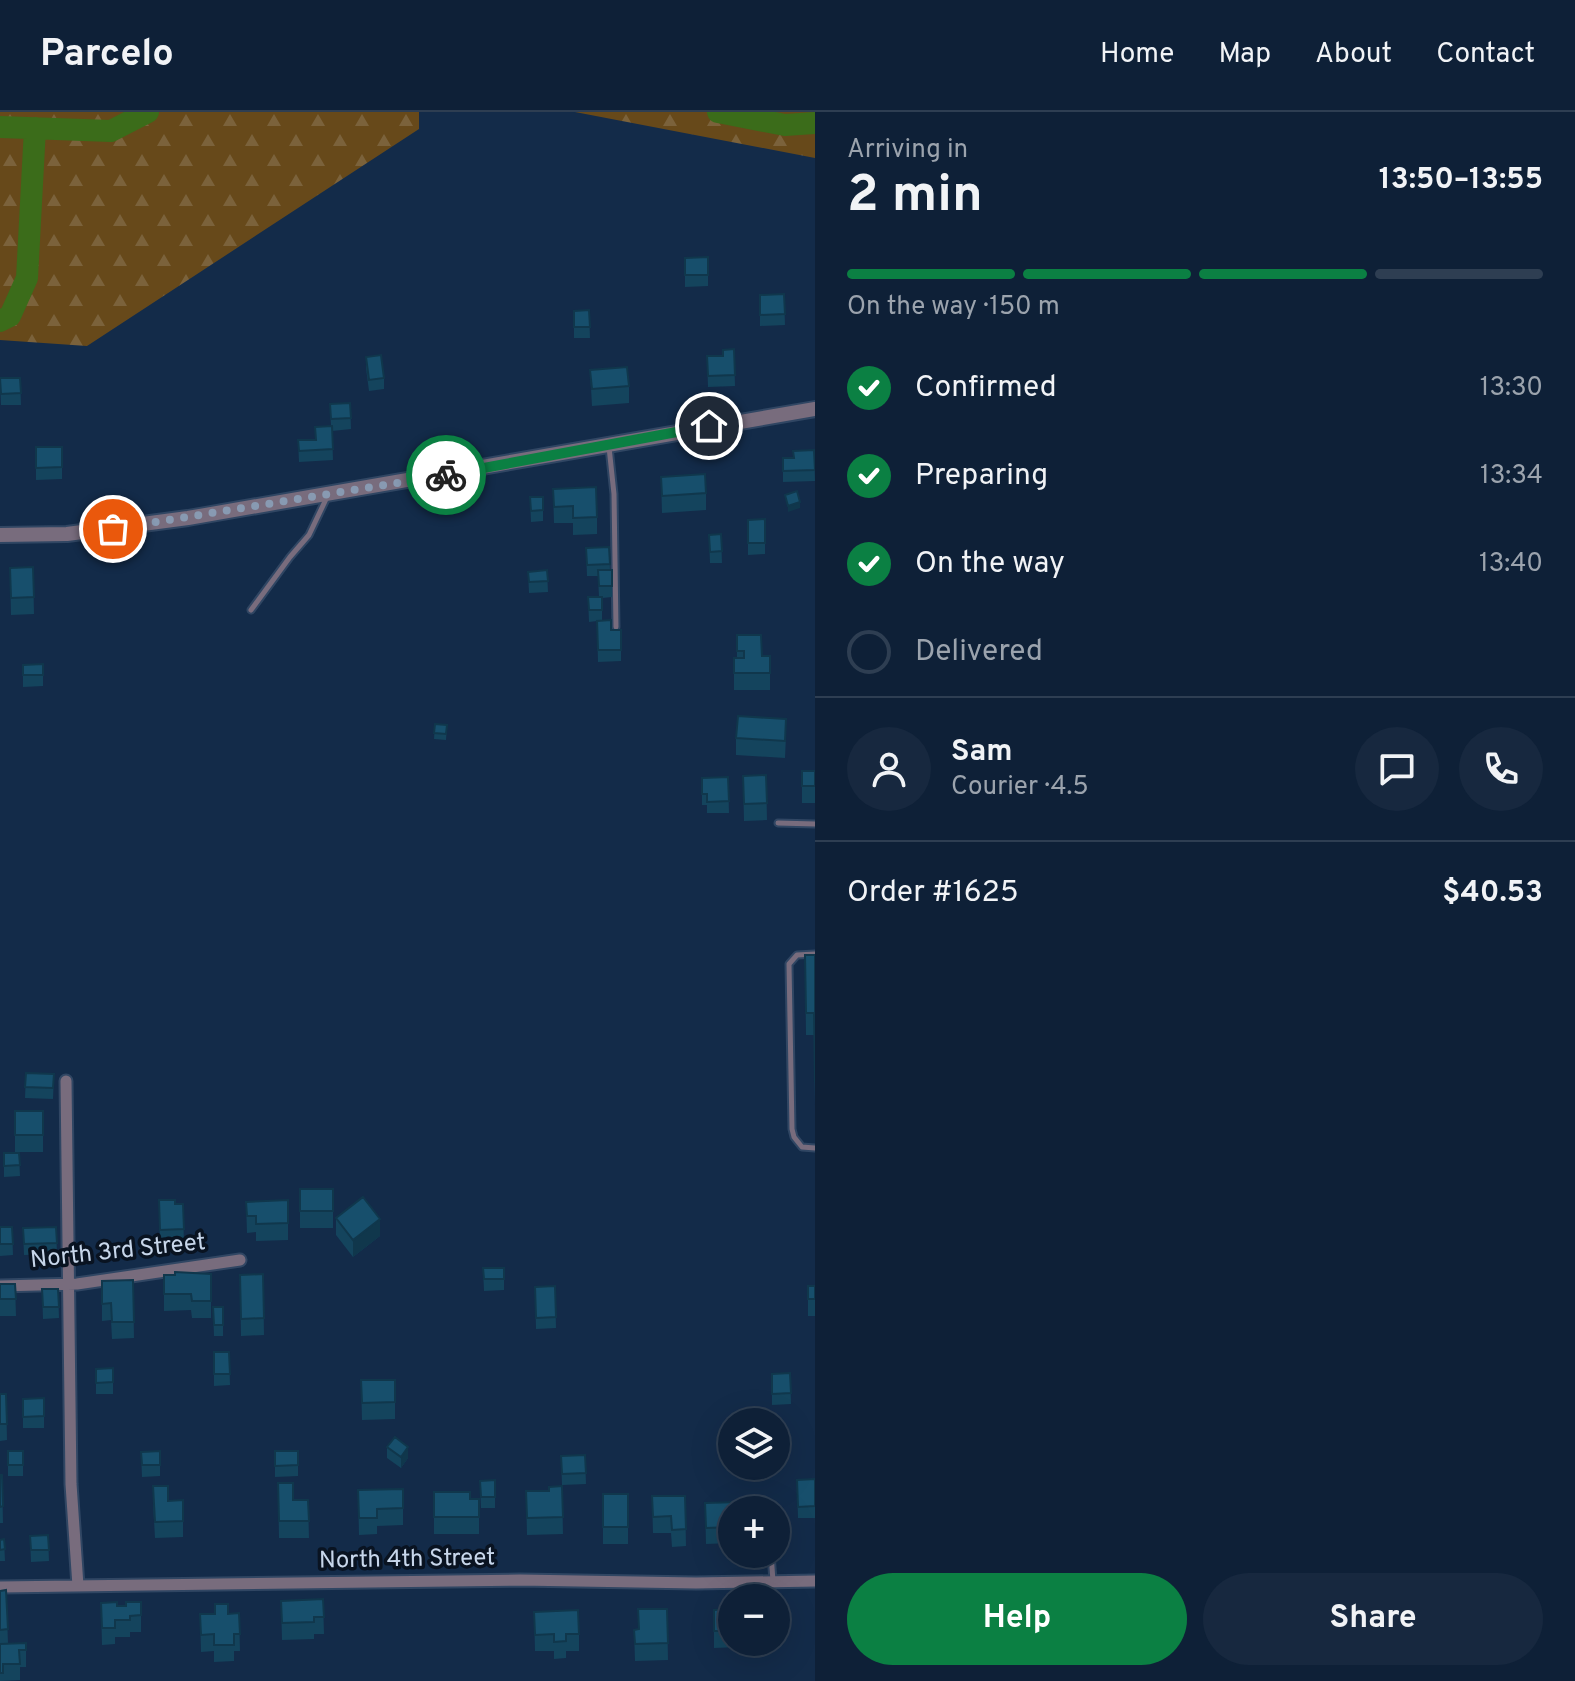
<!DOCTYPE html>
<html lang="en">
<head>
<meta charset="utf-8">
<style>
	body { margin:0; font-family:Overpass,sans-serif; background:#17283f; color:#f1f3f6; height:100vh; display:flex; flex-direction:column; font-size:30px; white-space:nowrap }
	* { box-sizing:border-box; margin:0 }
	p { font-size:26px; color:#9ba3ad }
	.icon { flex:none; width:44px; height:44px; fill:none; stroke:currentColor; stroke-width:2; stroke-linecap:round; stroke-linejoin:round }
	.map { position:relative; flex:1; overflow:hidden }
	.sheet { display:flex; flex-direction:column; background:#0e2037; width:760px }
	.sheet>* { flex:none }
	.fabs { position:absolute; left:718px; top:1296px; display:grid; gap:16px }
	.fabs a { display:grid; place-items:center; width:72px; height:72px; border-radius:50%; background:#0e2037; box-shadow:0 8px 32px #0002,0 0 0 2px #2e3e52; font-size:40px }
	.pin { position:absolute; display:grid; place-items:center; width:68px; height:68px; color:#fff; margin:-34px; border:4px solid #fff; border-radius:50%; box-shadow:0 2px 8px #0007 }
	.courier { position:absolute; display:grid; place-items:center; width:80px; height:80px; margin:-40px; border:6px solid #0b8043; border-radius:50%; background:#fff; color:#222; box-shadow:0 2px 10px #0007 }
	.summary em { font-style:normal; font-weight:700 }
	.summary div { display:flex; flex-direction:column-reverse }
	.summary { display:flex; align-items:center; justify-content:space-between; height:136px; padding:0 32px }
	h1 { font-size:52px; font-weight:700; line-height:60px }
	.bar { display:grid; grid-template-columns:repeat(4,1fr); gap:12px 8px; align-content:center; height:96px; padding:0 32px }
	.bar i { height:10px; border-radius:6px; background:#2e3e52 }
	.bar .on { background:#0b8043 }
	.bar p { grid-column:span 4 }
	.line { display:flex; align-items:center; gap:20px; padding:0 32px; border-top:2px solid #2e3e52 }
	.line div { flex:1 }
	.round { display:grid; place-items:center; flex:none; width:84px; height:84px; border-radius:42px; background:#17283f }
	ol { padding:0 32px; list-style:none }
	li { display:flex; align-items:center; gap:24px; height:88px }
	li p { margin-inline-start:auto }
	li .icon { padding:8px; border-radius:50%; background:#0b8043; color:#fff; stroke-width:4 }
	li:last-child { color:#9ba3ad }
	li i { width:44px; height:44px; border:4px solid #2e3e52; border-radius:50% }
	.cta { display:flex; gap:16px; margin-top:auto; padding:16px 32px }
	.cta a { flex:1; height:92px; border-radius:48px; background:#0b8043; color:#fff; font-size:32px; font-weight:700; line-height:92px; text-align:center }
	.cta a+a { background:#17283f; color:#f1f3f6 }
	header { display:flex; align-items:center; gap:48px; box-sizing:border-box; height:112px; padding:0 40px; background:#0e2037; border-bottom:2px solid #2e3e52 }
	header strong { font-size:38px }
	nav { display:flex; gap:44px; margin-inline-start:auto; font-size:28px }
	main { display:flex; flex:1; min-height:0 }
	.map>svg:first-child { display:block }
	.forest { fill:url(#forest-firs) }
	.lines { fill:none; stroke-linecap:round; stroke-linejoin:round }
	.river { stroke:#3b6c1a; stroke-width:22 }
	.service-casing { stroke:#304663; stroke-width:9 }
	.minor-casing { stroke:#304663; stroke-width:15 }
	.tertiary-casing { stroke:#304663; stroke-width:18 }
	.service { stroke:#786c7d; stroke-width:5 }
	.minor { stroke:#786c7d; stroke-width:11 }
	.tertiary { stroke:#786c7d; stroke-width:14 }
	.wall { fill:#14445d }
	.shaded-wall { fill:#10374c }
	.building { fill:#174f6c; stroke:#10374c; stroke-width:2 }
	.done { stroke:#889ab2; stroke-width:8; stroke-dasharray:0 14.4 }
	.route { stroke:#0b8043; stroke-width:10 }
	.labels { text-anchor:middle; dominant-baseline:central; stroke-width:7; stroke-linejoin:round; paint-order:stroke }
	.street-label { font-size:24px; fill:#c7d6ea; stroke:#091321 }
</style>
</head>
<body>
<header>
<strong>Parcelo</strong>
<nav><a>Home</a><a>Map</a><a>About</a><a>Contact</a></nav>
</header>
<main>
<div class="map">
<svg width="815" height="1569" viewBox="0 0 815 1569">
	<defs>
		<pattern id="forest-firs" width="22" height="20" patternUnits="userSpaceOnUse" patternTransform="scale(2)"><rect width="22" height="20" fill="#67491a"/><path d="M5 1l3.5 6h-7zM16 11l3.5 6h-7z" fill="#7b623b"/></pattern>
	</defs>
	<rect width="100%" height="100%" fill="#132b49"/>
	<path class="forest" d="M0 0H419V17L87 234 0 228Z
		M575 0H815V46Z"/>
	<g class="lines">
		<path class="river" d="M718 0 785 13 815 11
			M0 15 111 19 148 0
			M0 209 10 204 27 166 35 16"/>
		<g class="service-casing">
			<path id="service" d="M609 335 614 382 616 515
				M251 498 290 445 309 423 328 383
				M778 711 815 712
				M815 842 797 843 789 852 792 1017 794 1025 802 1035 815 1036
				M771 1442 773 1469"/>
		</g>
		<g class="minor-casing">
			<path id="minor" d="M66 969 71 1372 78 1474
				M0 1174 77 1172 240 1148
				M0 1475 520 1468 696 1471 815 1469"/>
		</g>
		<g class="tertiary-casing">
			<path id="tertiary" d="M0 423 67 422 188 406 815 297"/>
		</g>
		<use href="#service" class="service"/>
		<use href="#minor" class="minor"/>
		<use href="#tertiary" class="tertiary"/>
	</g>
	<path class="wall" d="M708 145V174L685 175V146Z
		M784 182 785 213 760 214V183Z
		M589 198 590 226H574V199Z
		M734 237 735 274 708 275 707 244H723Z
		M366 245 384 266V277L369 279 366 256Z
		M590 258 629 274V291L592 294Z
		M0 266H20L21 293H1Z
		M350 291 351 317 332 319 333 348 299 350 298 328H315L331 314 330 292Z
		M36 335H62V367L36 368Z
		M814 338 815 369 783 370V346H794Z
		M661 365 706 381V398L662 401Z
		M553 377 597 405V422L573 423V411H554Z
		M530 385H543V409L531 410Z
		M765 407V442L748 443V408Z
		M721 422 722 451H710L709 423Z
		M609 435 610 458H612V485L602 486V509L611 518H621V549L598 550 597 509 589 510 588 485H599L598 464H587L586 436Z
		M33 455 34 502 11 503 10 456Z
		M547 458 548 480 529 481 528 460Z
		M737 523 762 544H770V578H734V546H737Z
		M43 552V574L23 575V553Z
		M435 612 447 613 446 628 434 627Z
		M786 624 785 646 736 643V626Z
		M802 659H815V691H802Z
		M766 663 767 708 744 709 743 664Z
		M728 665 729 701H707V693H702V666Z
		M805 843H815V993L814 923H806Z
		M26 961 54 962 53 987 25 986Z
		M15 999H43V1040H15Z
		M4 1041H19L20 1064 4 1065Z
		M300 1077H333V1116H300Z
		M159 1088 175 1092H183L184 1134 160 1135Z
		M288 1088V1128L256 1129V1120L247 1121 246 1090Z
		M336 1106 380 1124 353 1145 336 1123Z
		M0 1115H12L13 1143 0 1144Z
		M56 1115 57 1142 24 1143 23 1116Z
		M483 1156H504V1178L484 1179Z
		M211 1162V1206H192L191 1198 164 1199V1163Z
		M263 1162 264 1223 241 1224 240 1163Z
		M133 1168 134 1226 112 1227 111 1208 102 1209V1169Z
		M0 1172H15L16 1204H0Z
		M555 1174 556 1216 536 1217 535 1175Z
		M808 1174H815V1204H808Z
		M42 1177H58L59 1206 43 1207Z
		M213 1195H223V1224H214Z
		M214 1240H229L230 1273 214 1274Z
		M113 1256V1282H96V1257Z
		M790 1261 791 1292 772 1293V1262Z
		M361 1268H395V1307L362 1308Z
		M0 1282H6L7 1328 0 1329Z
		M44 1286V1316H23V1287Z
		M387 1335 408 1346 401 1356 387 1346Z
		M8 1339H23V1364H8Z
		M160 1339V1364L142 1365 141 1340Z
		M275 1339H298V1364L275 1365Z
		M585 1343 586 1372 562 1373 561 1344Z
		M0 1363H2L3 1411H0Z
		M815 1367V1406H798L797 1368Z
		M495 1368V1396H481L480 1369Z
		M278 1371 293 1388H308L309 1426H279Z
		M562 1374 563 1422 527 1423 526 1379H549Z
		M403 1377V1413L377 1414V1422L359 1423 358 1378Z
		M434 1380 470 1387H479V1422H434Z
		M603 1382H628V1432H603Z
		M652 1384H685L686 1434 672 1435 671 1421H653Z
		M183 1388V1425L155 1426 153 1391Z
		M705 1391 732 1398V1431L706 1432Z
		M48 1423 49 1449 31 1450 30 1424Z
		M4 1427 5 1449H0V1428Z
		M6 1478 8 1531H26V1555H20V1568L0 1569V1479Z
		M323 1487 324 1522H314V1527L282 1528 281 1489Z
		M141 1490V1520H130V1525H115V1532L102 1533 101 1491 117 1494H126Z
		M667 1497 668 1548 635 1549 634 1518 638 1517Z
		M732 1497V1530H763V1534L714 1536V1498Z
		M534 1500 579 1522V1539H566V1546L554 1547V1539H535Z
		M239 1501 240 1539H234V1549L214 1550V1539L201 1540 200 1502Z"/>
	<path class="shaded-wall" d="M800 390V396L788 400V394Z
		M380 1107V1124L353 1145V1128Z
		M408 1335V1346L401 1356V1345Z"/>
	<path class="building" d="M708 145V163H685V146Z
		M784 182 785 202 760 203V183Z
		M589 198 590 215H574V199Z
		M734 237 735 263 708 264 707 244H723V238Z
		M381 243 384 266 369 268 366 245Z
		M627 255 629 274 592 277 590 258Z
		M0 266H20L21 281 1 282Z
		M350 291 351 306 331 307 330 292Z
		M332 314 333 337 299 339 298 328H316L315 315Z
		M36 335H62V355L36 356Z
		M814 338 815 358 783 359V346H794L793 339Z
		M705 362 706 381 662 384 661 365Z
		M596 375 597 405 573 406V394L554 395 553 377Z
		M797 379 800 390 788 394 785 383Z
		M530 385H543V398L531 399Z
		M765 407V431H748V408Z
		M721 422 722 439 710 440 709 423Z
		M609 435 610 452 587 453 586 436Z
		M33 455 34 485 11 486 10 456Z
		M547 458 548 469 529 470 528 460Z
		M598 458H612V474H599Z
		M588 485H602V498H589Z
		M611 508V518H621V538H598L597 509Z
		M737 523H761L762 544H770V561H734V546H744V539H737Z
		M43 552V563H23V553Z
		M738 604 786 607 785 629 736 626Z
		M435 612 447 613 446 622 434 621Z
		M802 659H815V674H802Z
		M766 663 767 691 744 692 743 664Z
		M728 665 729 689 707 690V682H702V666Z
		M805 843H815V970L814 901H806Z
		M26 961 54 962 53 976 25 975Z
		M15 999H43V1023H15Z
		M4 1041H19L20 1053 4 1054Z
		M300 1077H333V1099H300Z
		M363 1085 380 1107 353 1128 336 1106Z
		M159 1088H175V1092H183L184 1117 160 1118Z
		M288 1088V1111L256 1112V1104H247L246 1090Z
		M0 1115H12L13 1132H0Z
		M56 1115 57 1131 24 1132 23 1116Z
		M483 1156H504V1167H484Z
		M175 1160 211 1162V1189H192L191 1182H164V1163H175Z
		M263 1162 264 1206 241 1207 240 1163Z
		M133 1168 134 1210H112L111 1191 102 1192V1169Z
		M0 1172H15L16 1187H0Z
		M555 1174 556 1205 536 1206 535 1175Z
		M808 1174H815V1187H808Z
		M42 1177H58L59 1195H43Z
		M213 1195H223V1213H214Z
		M214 1240H229L230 1262H214Z
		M113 1256V1270L96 1271V1257Z
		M790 1261 791 1281 772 1282V1262Z
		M361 1268H395V1290L362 1291Z
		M0 1282H6L7 1312H0Z
		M44 1286V1304L23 1305V1287Z
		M395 1325 408 1335 401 1345 387 1335Z
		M8 1339H23V1353H8Z
		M160 1339V1353H142L141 1340Z
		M275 1339H298V1353L275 1354Z
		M585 1343 586 1361 562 1362 561 1344Z
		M0 1363H2L3 1394 0 1395Z
		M815 1367V1394L798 1395 797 1368Z
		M495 1368V1385H481L480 1369Z
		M278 1371H293V1388H308L309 1409H279Z
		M153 1374H168V1389L183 1388V1409L155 1410Z
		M562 1374 563 1405 527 1406 526 1379H549V1375Z
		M403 1377V1396L377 1397V1406H359L358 1378Z
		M434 1380H470V1387H479V1405H434Z
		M603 1382H628V1415H603Z
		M652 1384H685L686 1417 672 1418 671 1404 653 1405Z
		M739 1390V1398H732V1415L706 1416 705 1391Z
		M48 1423 49 1438H31L30 1424Z
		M4 1427 5 1437 0 1438V1428Z
		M6 1478 8 1517 0 1518V1479Z
		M323 1487 324 1505H314V1510L282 1511 281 1489Z
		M117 1490V1494H126V1490H141V1503L130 1504V1508H115V1516H102L101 1491Z
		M215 1492H228V1502L239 1501 240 1522H234V1533H214V1522L201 1523 200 1502H215Z
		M638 1497H667L668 1531 635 1532 634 1518 639 1517Z
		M732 1497V1519H714V1498Z
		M578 1498 579 1522H566V1529L554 1530V1522L535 1523 534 1500Z
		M26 1531V1538H19L20 1552H3V1561H0V1532Z"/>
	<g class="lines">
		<path class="done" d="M113 417 446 363"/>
		<path class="route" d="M446 363 709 314"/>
	</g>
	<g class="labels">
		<g class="street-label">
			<text transform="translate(118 1140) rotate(-6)">North 3rd Street</text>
			<text transform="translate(407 1448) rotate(-1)">North 4th Street</text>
		</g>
	</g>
</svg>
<div class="fabs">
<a><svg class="icon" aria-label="layers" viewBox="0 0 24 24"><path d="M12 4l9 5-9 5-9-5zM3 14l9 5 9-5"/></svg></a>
<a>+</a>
<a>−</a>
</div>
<div class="pin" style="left:113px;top:417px;background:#ea580c"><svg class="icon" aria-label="bag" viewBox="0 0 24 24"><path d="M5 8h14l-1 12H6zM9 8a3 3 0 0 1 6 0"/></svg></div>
<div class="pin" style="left:709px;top:314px;background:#1f2937"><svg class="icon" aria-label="home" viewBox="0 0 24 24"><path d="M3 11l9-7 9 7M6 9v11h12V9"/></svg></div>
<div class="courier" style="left:446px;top:363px"><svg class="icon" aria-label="bike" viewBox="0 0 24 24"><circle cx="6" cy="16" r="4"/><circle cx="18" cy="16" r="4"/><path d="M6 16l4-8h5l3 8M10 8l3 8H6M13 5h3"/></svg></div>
</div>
<section class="sheet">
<div class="summary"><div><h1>2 min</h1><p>Arriving in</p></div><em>13:50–13:55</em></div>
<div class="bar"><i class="on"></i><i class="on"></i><i class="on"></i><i></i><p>On the way · 150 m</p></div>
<ol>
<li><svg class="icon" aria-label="check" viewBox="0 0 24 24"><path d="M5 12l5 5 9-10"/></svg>Confirmed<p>13:30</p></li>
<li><svg class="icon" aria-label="check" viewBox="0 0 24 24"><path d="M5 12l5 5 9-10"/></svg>Preparing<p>13:34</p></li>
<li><svg class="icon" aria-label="check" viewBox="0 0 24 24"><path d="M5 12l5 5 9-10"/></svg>On the way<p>13:40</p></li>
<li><i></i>Delivered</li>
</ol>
<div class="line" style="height:144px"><a class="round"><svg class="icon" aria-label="person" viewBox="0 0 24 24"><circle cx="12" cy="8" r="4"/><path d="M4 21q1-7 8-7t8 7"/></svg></a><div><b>Sam</b><p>Courier · 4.5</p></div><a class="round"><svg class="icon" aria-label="chat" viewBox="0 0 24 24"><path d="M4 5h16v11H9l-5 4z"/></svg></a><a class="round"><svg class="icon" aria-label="phone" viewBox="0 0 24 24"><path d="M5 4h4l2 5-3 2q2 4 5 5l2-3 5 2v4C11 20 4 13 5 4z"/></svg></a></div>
<div class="line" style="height:104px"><div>Order #1625</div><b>$40.53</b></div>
<div class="cta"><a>Help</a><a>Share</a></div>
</section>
</main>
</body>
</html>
